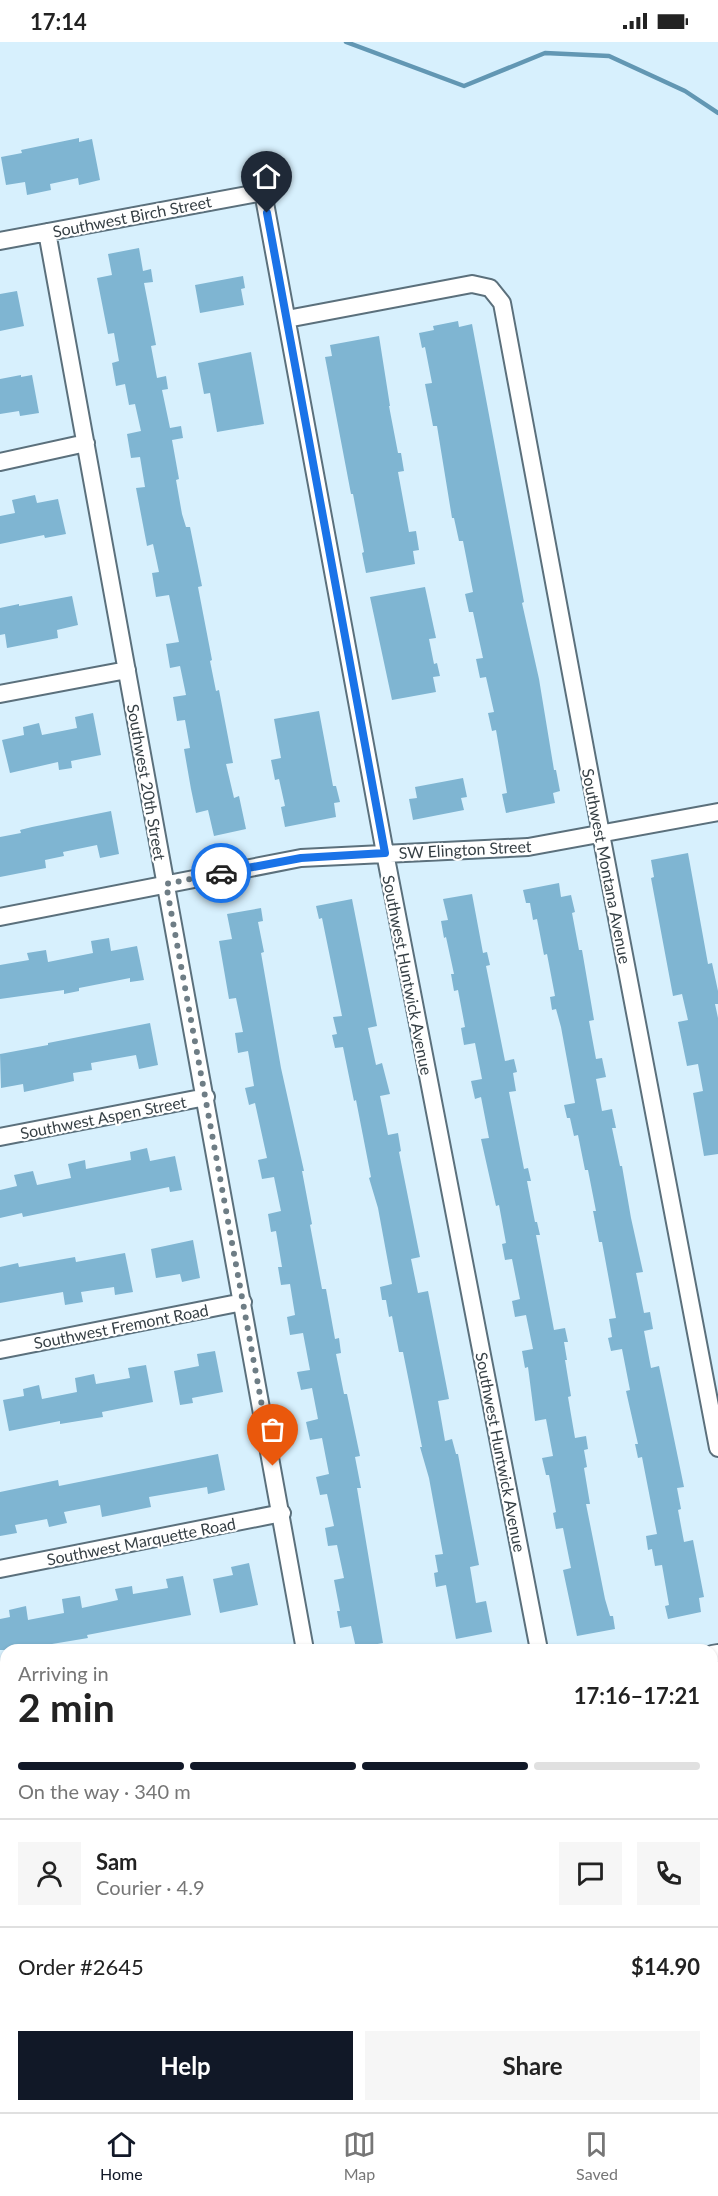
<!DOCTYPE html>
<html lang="en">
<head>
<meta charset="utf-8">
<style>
	body { margin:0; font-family:Lato,sans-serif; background:#f6f6f6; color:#222; height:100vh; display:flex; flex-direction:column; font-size:22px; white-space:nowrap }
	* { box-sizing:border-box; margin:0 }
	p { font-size:20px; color:#767676 }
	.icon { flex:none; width:33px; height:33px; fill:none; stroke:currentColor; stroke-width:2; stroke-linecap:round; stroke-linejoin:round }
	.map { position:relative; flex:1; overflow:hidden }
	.sheet { position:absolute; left:0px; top:1602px; width:718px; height:468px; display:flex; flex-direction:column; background:#fff; border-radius:18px 18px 0 0; box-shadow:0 2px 4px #0004 }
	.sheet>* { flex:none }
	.pin { position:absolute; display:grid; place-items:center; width:51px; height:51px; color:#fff; margin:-62px -26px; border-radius:50% 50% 50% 0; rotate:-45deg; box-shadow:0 0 6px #0007 }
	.pin .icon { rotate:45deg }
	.courier { position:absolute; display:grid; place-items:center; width:60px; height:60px; margin:-30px; border:4px solid #1a73e8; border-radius:50%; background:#fff; color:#222; box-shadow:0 2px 8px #0007 }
	.headline em { font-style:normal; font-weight:700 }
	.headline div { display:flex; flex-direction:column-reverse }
	.headline { display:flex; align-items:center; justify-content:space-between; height:102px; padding:0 18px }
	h1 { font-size:39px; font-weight:700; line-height:45px }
	.bar { display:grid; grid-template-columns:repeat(4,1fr); gap:9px 6px; align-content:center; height:72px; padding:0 18px }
	.bar i { height:8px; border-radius:4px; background:#e0e0e0 }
	.bar .on { background:#111827 }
	.bar p { grid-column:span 4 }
	.line { display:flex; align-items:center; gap:15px; padding:0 18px; border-top:2px solid #e0e0e0 }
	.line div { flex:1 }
	.round { display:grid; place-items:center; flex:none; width:63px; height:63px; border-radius:0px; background:#f6f6f6 }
	.action { display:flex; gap:12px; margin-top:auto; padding:12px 18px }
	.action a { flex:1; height:69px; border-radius:0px; background:#111827; color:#fff; font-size:24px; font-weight:700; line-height:69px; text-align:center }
	.action a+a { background:#f6f6f6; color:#222 }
	.status { display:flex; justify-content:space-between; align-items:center; height:42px; padding:0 30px; background:#fff; direction:ltr }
	.status svg { height:16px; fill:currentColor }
	.dock { display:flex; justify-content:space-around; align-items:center; height:84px; border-top:2px solid #e0e0e0; background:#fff; font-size:16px; color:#767676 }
	.dock a { display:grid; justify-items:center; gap:3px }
	.dock .on { color:#111827 }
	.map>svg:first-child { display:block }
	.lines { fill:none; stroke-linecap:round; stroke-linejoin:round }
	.stream { stroke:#6297b3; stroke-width:4.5 }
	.building { fill:#7fb5d2 }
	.street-casing { stroke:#5b707c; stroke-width:20 }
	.secondary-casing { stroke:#5b707c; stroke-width:27 }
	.street { stroke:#fff; stroke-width:16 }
	.secondary { stroke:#fff; stroke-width:24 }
	.done { stroke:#6e7d85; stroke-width:6; stroke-dasharray:0 10.8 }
	.route { stroke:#1a73e8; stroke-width:8 }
	.labels { text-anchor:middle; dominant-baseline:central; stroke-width:4.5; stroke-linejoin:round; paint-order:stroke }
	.street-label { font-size:16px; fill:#353f44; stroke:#fff }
</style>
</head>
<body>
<div class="status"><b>17:14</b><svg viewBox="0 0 49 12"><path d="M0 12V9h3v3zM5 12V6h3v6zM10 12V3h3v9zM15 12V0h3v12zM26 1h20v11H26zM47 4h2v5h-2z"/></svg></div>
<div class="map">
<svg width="718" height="2070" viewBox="0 0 718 2070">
	<rect width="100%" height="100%" fill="#d7f0fd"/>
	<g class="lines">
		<path class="stream" d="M346 0 464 44 545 11 609 14 685 49 718 71"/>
	</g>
	<path class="building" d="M79 96V100L92 97 100 138 79 143 78 136 50 142 51 148 27 153 25 140 6 143 1 115 22 111 21 108Z
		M139 206 143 229 151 227 153 240 144 241 156 303 151 304 157 336 166 334 168 347 162 348 170 386 181 384 183 396 172 398 179 437 176 438 182 472 186 485H190L202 544 198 545 212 618 210 619 216 649 219 648 233 721 226 722 234 756 239 754 246 787 214 794 208 768 196 771 191 747 184 707 190 706 185 678 177 679 173 655 186 653 180 624 170 626 166 602 179 600 169 553 156 555 152 531 159 530 153 502 147 504 136 446 145 445 140 415 131 416 127 392 141 389 135 362 129 363 125 342 116 344 112 321 119 319 114 291 108 292 97 236 112 233 108 212Z
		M243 234 245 246 241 247 244 263 200 271 195 243Z
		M17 249 24 284 0 289V252Z
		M458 279 459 285 472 282 524 560 522 561 539 637 554 728H556L560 749 553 751 555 761 506 771 502 752 507 751 496 688 492 689 488 671 494 670 486 635 480 636 476 617 483 616 473 570H469L465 552 473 550 463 499H459L454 476H452L437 384H433L425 342 432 341 425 305 422 306 419 291 434 288 433 284Z
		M379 294 390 364H389L398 411H401L404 429 398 430 409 490 416 489 419 508 413 509 415 522 366 531 362 511 364 510 353 452H351L325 315 332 314 330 303Z
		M251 310 264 382 217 390 210 351 204 352 198 321Z
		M21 333V335L32 333 39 371 20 374 19 369 0 372V337Z
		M35 453 37 461 58 457 66 492 45 496 44 493 0 502V474L15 471 12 458Z
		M425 545 436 596 429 597 434 622 437 621 440 634 433 635 436 650 392 658 370 555Z
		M72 554 78 583 57 588 58 596 7 606 5 592 0 593V566L19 562V564Z
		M319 669 333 744H336L340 760 334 761 336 775 285 785 281 765 285 764 279 737 275 738 271 718 281 716 274 677Z
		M93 671 101 713 71 719 72 726 59 728 58 720 10 731 2 698 24 693 23 685 39 681 42 693 77 686 75 675Z
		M463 736 467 755 461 756 464 768 413 778 409 757 417 756 415 745Z
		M111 769 119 812 100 816 97 803 63 810 64 814 45 818 46 826 0 835V795L21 791 20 788 32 785Z
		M688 811 708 922 712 921 718 949V962H715L718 976V1112L704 1114 693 1051 703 1049 698 1022 687 1024 678 980 688 978 682 952 673 954 651 836 654 835 651 818Z
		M559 841 561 855 571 853 575 870 572 871 579 908H582L594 978 589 979 596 1017 602 1016 606 1035 596 1037 602 1069 612 1067 616 1086H612L620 1124H622L631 1176 643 1230 636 1231 644 1271 650 1270 653 1287 644 1289 651 1326 659 1324 684 1445 677 1446 681 1467 678 1468 684 1500 693 1498 704 1555 699 1556 701 1570 668 1577 665 1564 669 1563 662 1523 655 1524 652 1507 648 1508 646 1494 657 1492 642 1415 638 1416 635 1402H638L626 1349 630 1348 622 1307 611 1309 608 1296 612 1295 609 1277 616 1276 602 1200H599L593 1169H596L588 1128H585L578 1093 574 1094 570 1076H567L564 1063 575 1061 561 985 556 967 552 968 550 955 555 954 547 912 544 913 537 877 533 878 530 861H526L523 848Z
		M472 852 483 911 487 910 490 923 486 924 505 1019 514 1017 517 1030 513 1031 516 1049 509 1050 524 1127 528 1126 531 1139H527L535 1180H537L540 1193H536L554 1288 565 1286 568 1300H564L567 1318H565L571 1354 568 1355 575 1396 586 1394 588 1407 584 1408 587 1425 584 1426 590 1462H586L605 1557 610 1574H613L615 1587 577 1594 563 1528 571 1526 563 1486 556 1487 553 1471 556 1470 549 1433H546L542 1416 553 1414 546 1377 535 1379 528 1325 525 1326 522 1309 533 1307 526 1273 515 1275 512 1259 520 1257 512 1217 505 1218 502 1202 506 1201 499 1163 496 1164 481 1097 489 1096 481 1055 475 1057 471 1039 482 1037 475 1001 464 1003 461 986 465 985 458 948 454 949 451 932H454L446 895 444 896 441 879 448 878 443 857Z
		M352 857 377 984 368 986 376 1023 382 1021 390 1052 380 1054 388 1093 398 1091 401 1109 399 1110 420 1215 411 1217 418 1251 428 1249 449 1357 438 1359 445 1399 452 1397 456 1412H458L479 1523 470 1525 476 1561 486 1559 492 1590 456 1597 446 1543 436 1545 434 1531 438 1530 435 1513 443 1512 429 1436 420 1405H422L403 1310H399L392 1274 389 1275 386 1258H382L380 1245 392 1242 378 1166 369 1136 371 1135 356 1058 354 1059 343 1005 335 1006 332 993 337 992 333 975 342 974 322 876 319 877 316 864Z
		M261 866 263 879 258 880 264 910 261 911 281 1026 304 1129H302L312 1182 310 1183 322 1247H326L335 1297 339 1296 341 1311 336 1312 344 1352H347L360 1414 355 1415 361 1446H357L383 1601 356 1606 351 1584 340 1586 337 1569H340L334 1538 344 1536 337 1503 328 1504 325 1486 334 1484 327 1452 320 1453 316 1435 329 1432 322 1396 310 1398 306 1380 318 1377 312 1346 301 1348 297 1330 310 1328 303 1291 290 1293 287 1275 295 1273 290 1242 281 1243 278 1225H282L276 1189 271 1190 268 1172 281 1169 274 1135 262 1137 258 1118 267 1116 255 1061 249 1063 245 1046 254 1044 248 1009 238 1011 235 991 243 990 236 956 229 957 219 899 232 897 227 872Z
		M109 896 111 909 137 904 144 938 130 940V936L79 946V949L64 952V948L0 957V923L29 918 27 911 46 908 48 920 93 911 91 899Z
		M150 981 158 1023 139 1027 136 1013 91 1021 92 1028 73 1031 74 1039 24 1050 23 1042 1 1046 0 1012 48 1003V1001Z
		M147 1106 150 1119 175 1114 182 1148 170 1150 169 1145 23 1175 22 1171 0 1176V1148L17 1144 14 1133 33 1129 37 1143 71 1136 68 1122 85 1118 86 1127 131 1118 130 1110Z
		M193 1198 200 1236 182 1240 180 1232 156 1236 151 1207Z
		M125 1211 133 1250 115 1253 114 1245 81 1250 83 1260 65 1263 63 1250 0 1261V1225L18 1221 19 1225 75 1215 76 1220Z
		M215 1309 223 1350 192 1356 193 1361 180 1363 174 1329 199 1324 197 1312Z
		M146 1323 153 1360 102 1370 103 1375 60 1382V1379L9 1389 3 1358 24 1354 23 1347 39 1343 42 1357 77 1350 75 1336 94 1332 96 1342 130 1336 128 1326Z
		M218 1412 225 1448 208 1452 207 1445 149 1455 151 1465 102 1475 100 1463 64 1470 67 1481 49 1485 47 1477 15 1483 17 1491 0 1494V1450L58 1438 59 1444Z
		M249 1521 258 1563 220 1571 213 1537 233 1533 231 1525Z
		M183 1534 191 1573 87 1593 88 1596 34 1605V1608H0V1577L10 1575 9 1568 26 1564 28 1578 64 1571 62 1557 80 1554 82 1566 118 1558 115 1547 132 1544 133 1552 168 1546 166 1537Z"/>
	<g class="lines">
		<g class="street-casing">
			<path id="street" d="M47 190 305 1608
				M0 199 263 150 385 811 539 1608
				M287 277 472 242 490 246 502 261 601 792 718 1406
				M0 420 86 401
				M0 652 127 628
				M0 875 301 816 528 805 718 770
				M0 1095 206 1055
				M0 1308 243 1260
				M0 1527 282 1471
				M712 1612 718 1611
				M0 1748 6 1747
				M712 1890 718 1889
				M0 2026 6 2025
				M383 2064 384 2070
				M619 2064 620 2070"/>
		</g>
		<g class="secondary-casing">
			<path id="secondary" d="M712 1756 718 1755
				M0 1894 6 1893
				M500 2064 502 2070"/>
		</g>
		<use href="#street" class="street"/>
		<use href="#secondary" class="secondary"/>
	</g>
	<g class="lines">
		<path class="done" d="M221 831 166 842 273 1424"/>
		<path class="route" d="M221 831 301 816 385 811 267 171"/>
	</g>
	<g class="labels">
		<g class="street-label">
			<text transform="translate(132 174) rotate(-11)">Southwest Birch Street</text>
			<text transform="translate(147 740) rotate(80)">Southwest 20th Street</text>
			<text transform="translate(465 807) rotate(-3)">SW Elington Street</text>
			<text transform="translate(607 824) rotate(79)">Southwest Montana Avenue</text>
			<text transform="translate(408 933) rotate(79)">Southwest Huntwick Avenue</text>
			<text transform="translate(103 1075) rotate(-11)">Southwest Aspen Street</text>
			<text transform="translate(121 1284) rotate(-11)">Southwest Fremont Road</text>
			<text transform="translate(501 1410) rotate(79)">Southwest Huntwick Avenue</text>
			<text transform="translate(141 1499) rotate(-11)">Southwest Marquette Road</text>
		</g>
	</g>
</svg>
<div class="pin" style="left:273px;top:1424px;background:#ea580c"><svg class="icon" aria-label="bag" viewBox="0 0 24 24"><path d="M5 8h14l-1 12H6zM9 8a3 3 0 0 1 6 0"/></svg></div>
<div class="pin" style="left:267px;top:171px;background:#1f2937"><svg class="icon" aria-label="home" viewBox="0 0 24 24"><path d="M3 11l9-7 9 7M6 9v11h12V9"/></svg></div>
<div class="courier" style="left:221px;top:831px"><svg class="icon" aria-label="car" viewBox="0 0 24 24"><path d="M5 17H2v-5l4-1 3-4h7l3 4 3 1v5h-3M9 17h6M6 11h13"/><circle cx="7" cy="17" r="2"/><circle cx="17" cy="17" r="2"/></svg></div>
<section class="sheet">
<div class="headline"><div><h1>2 min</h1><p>Arriving in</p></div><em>17:16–17:21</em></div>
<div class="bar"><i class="on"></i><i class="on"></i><i class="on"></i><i></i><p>On the way · 340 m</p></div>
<div class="line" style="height:108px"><a class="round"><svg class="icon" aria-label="person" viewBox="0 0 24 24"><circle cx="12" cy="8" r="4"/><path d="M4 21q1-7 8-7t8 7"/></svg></a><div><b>Sam</b><p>Courier · 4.9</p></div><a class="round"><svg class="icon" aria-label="chat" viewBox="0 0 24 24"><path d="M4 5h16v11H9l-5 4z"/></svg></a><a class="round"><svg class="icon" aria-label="phone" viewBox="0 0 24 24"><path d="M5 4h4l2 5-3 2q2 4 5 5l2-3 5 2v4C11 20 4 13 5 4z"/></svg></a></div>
<div class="line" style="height:78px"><div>Order #2645</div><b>$14.90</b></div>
<div class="action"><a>Help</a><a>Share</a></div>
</section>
</div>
<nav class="dock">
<a class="on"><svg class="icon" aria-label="home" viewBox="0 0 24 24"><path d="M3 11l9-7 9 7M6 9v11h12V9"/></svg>Home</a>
<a><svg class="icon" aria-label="map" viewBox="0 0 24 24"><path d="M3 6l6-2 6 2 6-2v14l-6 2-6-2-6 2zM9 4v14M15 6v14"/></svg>Map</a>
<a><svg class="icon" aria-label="saved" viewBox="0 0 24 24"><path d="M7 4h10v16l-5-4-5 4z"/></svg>Saved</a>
</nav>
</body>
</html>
